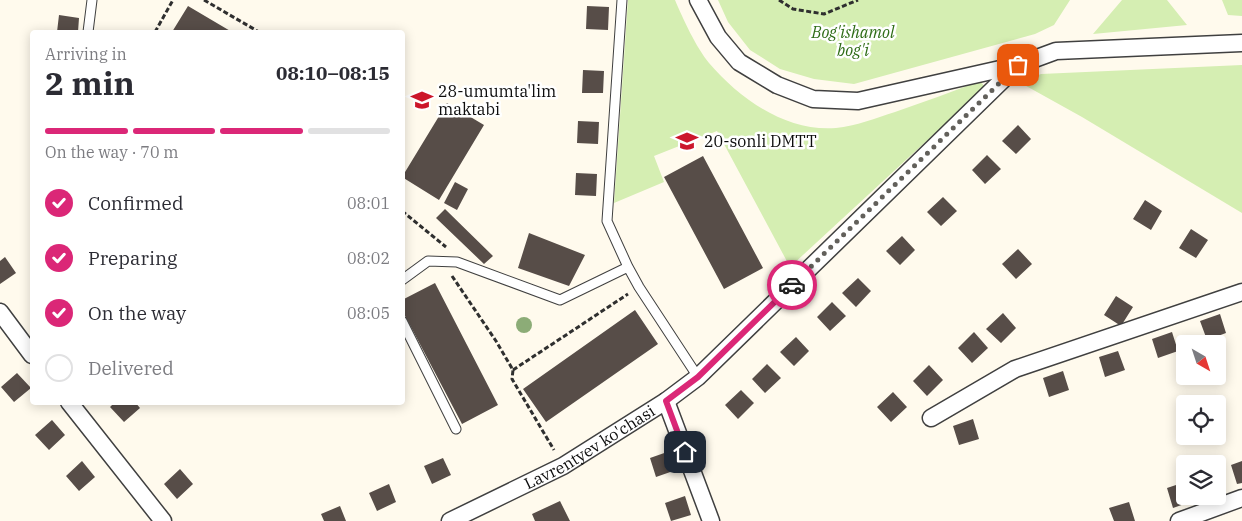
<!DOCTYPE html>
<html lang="en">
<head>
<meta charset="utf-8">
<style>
	body { margin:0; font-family:"IBM Plex Serif",serif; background:#f2f2f3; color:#2b2b33; height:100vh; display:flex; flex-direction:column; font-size:19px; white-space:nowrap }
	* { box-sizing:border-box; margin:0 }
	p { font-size:16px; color:#7c7c81 }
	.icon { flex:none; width:28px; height:28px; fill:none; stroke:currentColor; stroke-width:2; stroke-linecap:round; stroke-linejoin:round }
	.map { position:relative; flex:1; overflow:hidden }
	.side { position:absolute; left:30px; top:30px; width:375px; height:375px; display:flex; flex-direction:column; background:#fff; border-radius:5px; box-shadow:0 2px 12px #0003 }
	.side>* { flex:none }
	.needle { width:32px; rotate:141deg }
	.tools { position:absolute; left:1176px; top:335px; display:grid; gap:10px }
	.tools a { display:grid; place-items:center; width:50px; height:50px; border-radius:5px; background:#fff; box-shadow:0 2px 12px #0003; font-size:25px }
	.pin { position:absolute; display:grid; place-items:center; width:42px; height:42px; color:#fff; margin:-21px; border-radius:10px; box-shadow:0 2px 8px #0006 }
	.courier { position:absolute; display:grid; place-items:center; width:50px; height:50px; margin:-25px; border:4px solid #db2777; border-radius:50%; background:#fff; color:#222; box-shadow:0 1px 6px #0007 }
	.summary em { font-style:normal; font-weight:700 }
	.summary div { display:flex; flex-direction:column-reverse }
	.summary { display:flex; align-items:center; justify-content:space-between; height:85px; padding:0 15px }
	h1 { font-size:32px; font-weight:700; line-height:38px }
	.bar { display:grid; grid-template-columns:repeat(4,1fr); gap:8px 5px; align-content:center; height:60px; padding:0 15px }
	.bar i { height:6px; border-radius:4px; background:#e1e1e2 }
	.bar .active { background:#db2777 }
	.bar p { grid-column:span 4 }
	ol { padding:0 15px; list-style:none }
	li { display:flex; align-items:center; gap:15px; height:55px }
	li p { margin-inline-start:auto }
	li .icon { padding:5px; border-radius:50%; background:#db2777; color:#fff; stroke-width:4 }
	li:last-child { color:#7c7c81 }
	li i { width:28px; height:28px; border:2px solid #e1e1e2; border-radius:50% }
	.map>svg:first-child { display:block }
	.green { fill:#d5eeb2 }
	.building { fill:#574d48 }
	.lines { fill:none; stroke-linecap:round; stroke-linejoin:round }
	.lane-casing { stroke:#404040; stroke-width:11 }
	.street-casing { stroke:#404040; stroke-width:19 }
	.path { stroke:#2f2f2f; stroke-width:3; stroke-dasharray:5 2.5; stroke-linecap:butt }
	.lane { stroke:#fff; stroke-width:9 }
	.street { stroke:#fff; stroke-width:16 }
	.tree { fill:#8cac77 }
	.done { stroke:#62605b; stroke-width:5; stroke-dasharray:0 9 }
	.route { stroke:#db2777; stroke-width:6 }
	.labels { text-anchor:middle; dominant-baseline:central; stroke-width:5; stroke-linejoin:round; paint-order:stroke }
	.park-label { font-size:16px; font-style:italic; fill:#2e6c17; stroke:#fff }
	.poi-label { font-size:16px; fill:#0d0d0d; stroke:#fff; text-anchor:start }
	.street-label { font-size:16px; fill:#0d0d0d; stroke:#fff }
</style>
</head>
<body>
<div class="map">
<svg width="1242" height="521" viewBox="0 0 1242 521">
	<rect width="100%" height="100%" fill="#fffaed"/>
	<path class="green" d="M628 0H675C683 19 696 47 709 63 740 99 786 132 836 128 856 126 876 118 895 112 923 102 952 92 980 81L985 87 790 267 717 131 654 156 664 182 614 203Z
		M718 0H1070L1054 25 1035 34 854 84 814 79 780 69 750 50 728 22Z
		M1122 0H1167L1187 25 1093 34Z
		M1222 0H1242V16L1228 15Z
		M1242 65V213L1082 117 1019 82 1041 74Z"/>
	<path class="building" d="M188 6 232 32H172Z
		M587 6 609 7 608 30 586 29Z
		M59 15 79 18 78 32H57Z
		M583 70 604 71 603 93H582Z
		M447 103 484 125 439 200 402 177Z
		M578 121 599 122 598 144 577 143Z
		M1018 125 1031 139 1016 154 1002 141Z
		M987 155 1001 169 985 184 972 170Z
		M703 156 763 268 724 289 664 177Z
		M576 173 597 174 596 196 575 195Z
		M455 182 468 189 457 210 444 203Z
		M943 197 957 211 941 226 927 212Z
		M1145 200 1162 211 1151 230 1133 219Z
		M445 209 493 256 484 264 436 218Z
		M1191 229 1208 240 1196 258 1179 248Z
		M529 233 585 255 569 286 518 268Z
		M902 236 915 250 900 265 886 251Z
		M1018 249 1032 264 1016 279 1002 264Z
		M5 257 16 273 0 284V261Z
		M858 278 871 291 856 307 842 293Z
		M435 283 498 405 462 424 402 310V300Z
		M1116 296 1133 307 1121 326 1104 315Z
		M832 302 846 316 830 331 817 317Z
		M635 310 658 344 546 422 523 389Z
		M1003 313 1016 328 1001 343 986 329Z
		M1220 314 1226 333 1207 340 1200 321Z
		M974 332 988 348 972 363 958 348Z
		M1172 332 1178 351 1158 358 1152 339Z
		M796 337 809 351 794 366 780 352Z
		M1118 351 1125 370 1105 377 1099 357Z
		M767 364 781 378 765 393 752 379Z
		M929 365 943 380 927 396 913 381Z
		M1063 371 1069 390 1049 397 1043 378Z
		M17 373 31 388 14 402 1 387Z
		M741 390 754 403 738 419 725 405Z
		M893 392 907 407 891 422 877 407Z
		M115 402H135L140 408 124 422 110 407Z
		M973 419 979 439 959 445 953 426Z
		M52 420 65 435 49 450 35 435Z
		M670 451 676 470 656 477 650 458Z
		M443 458 451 475 432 484 424 466Z
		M82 461 95 477 79 491 66 476Z
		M1242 461V483L1237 484 1231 465Z
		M180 469 193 484 177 499 164 484Z
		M1185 482V496H1191L1193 501 1173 508 1167 488Z
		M389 484 396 502 377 511 369 493Z
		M685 496 691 515 671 521 665 503Z
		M560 501 570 521H535L532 514Z
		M1129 502 1135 521H1114L1109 508Z
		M340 506 346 521H324L321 514Z"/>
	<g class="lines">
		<g class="lane-casing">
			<path id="lane" d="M622 0 607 221 628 267 639 287 698 377
				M88 32 92 0
				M402 280 428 261 457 262 560 300 628 267
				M402 321 456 429"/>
		</g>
		<g class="street-casing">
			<g id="street">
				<path d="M698 0 718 37 739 62 777 85 813 99 858 101 1018 65 1056 51 1242 43"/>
				<path d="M0 312 32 355"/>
				<path d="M666 401 711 521"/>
				<path d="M69 402 163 521"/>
				<path d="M931 418 1015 369 1242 292"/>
				<path id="s1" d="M450 521 563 466 666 401 698 377 1018 65"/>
				<path d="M1179 521 1242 498"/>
			</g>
		</g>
		<path class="path" d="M204 0 259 32
			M779 0 793 9 824 14 858 0
			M155 32 173 0
			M402 211 446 247
			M452 276 496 341 513 370 512 379 554 450
			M513 370 628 294"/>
		<use href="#lane" class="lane"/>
		<use href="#street" class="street"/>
	</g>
	<circle class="tree" cx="524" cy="325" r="8"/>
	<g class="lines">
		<path class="done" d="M792 285 1018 65"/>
		<path class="route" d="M685 452 666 401 698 377 792 285"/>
	</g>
	<defs>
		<g id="school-bare" transform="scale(1.725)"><path d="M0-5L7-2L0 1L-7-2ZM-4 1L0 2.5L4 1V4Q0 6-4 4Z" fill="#cc162b" stroke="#fff" stroke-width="2.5" paint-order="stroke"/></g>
	</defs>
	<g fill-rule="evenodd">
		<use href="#school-bare" x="422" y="100"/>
		<use href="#school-bare" x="687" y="141"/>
	</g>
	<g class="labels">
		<g class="park-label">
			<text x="853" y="32">Bog'ishamol<tspan x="853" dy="18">bog'i</tspan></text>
		</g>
		<g class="poi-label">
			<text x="438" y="91">28-umumta'lim<tspan x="438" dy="18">maktabi</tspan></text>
			<text x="704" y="141">20-sonli DMTT</text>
		</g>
		<g class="street-label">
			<text stroke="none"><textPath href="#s1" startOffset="158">Lavrentyev ko'chasi</textPath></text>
		</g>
	</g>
</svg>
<div class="tools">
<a><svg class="needle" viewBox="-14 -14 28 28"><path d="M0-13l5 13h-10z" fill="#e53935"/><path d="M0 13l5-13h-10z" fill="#7c7c81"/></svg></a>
<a><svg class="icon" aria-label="locate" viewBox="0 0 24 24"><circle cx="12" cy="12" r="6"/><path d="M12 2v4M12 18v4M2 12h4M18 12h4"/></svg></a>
<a><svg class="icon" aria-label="layers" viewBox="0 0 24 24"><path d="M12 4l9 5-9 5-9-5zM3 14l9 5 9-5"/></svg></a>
</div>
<div class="pin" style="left:1018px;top:65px;background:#ea580c"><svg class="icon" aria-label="bag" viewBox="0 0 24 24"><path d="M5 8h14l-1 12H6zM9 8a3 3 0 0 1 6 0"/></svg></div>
<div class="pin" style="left:685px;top:452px;background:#1f2937"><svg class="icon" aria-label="home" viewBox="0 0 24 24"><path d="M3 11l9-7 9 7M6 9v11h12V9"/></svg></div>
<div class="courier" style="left:792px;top:285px"><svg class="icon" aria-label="car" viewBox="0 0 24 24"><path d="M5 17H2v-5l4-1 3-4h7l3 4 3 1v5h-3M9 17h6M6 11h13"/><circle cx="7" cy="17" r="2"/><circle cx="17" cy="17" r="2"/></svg></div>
<section class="side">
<div class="summary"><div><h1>2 min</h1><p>Arriving in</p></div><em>08:10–08:15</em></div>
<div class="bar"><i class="active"></i><i class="active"></i><i class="active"></i><i></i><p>On the way · 70 m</p></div>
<ol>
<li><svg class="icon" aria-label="check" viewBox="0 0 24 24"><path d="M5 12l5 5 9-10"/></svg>Confirmed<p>08:01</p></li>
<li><svg class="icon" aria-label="check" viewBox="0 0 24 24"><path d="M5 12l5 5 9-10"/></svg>Preparing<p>08:02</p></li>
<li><svg class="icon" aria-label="check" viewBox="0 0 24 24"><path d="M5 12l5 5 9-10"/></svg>On the way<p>08:05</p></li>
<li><i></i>Delivered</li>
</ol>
</section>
</div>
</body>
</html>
